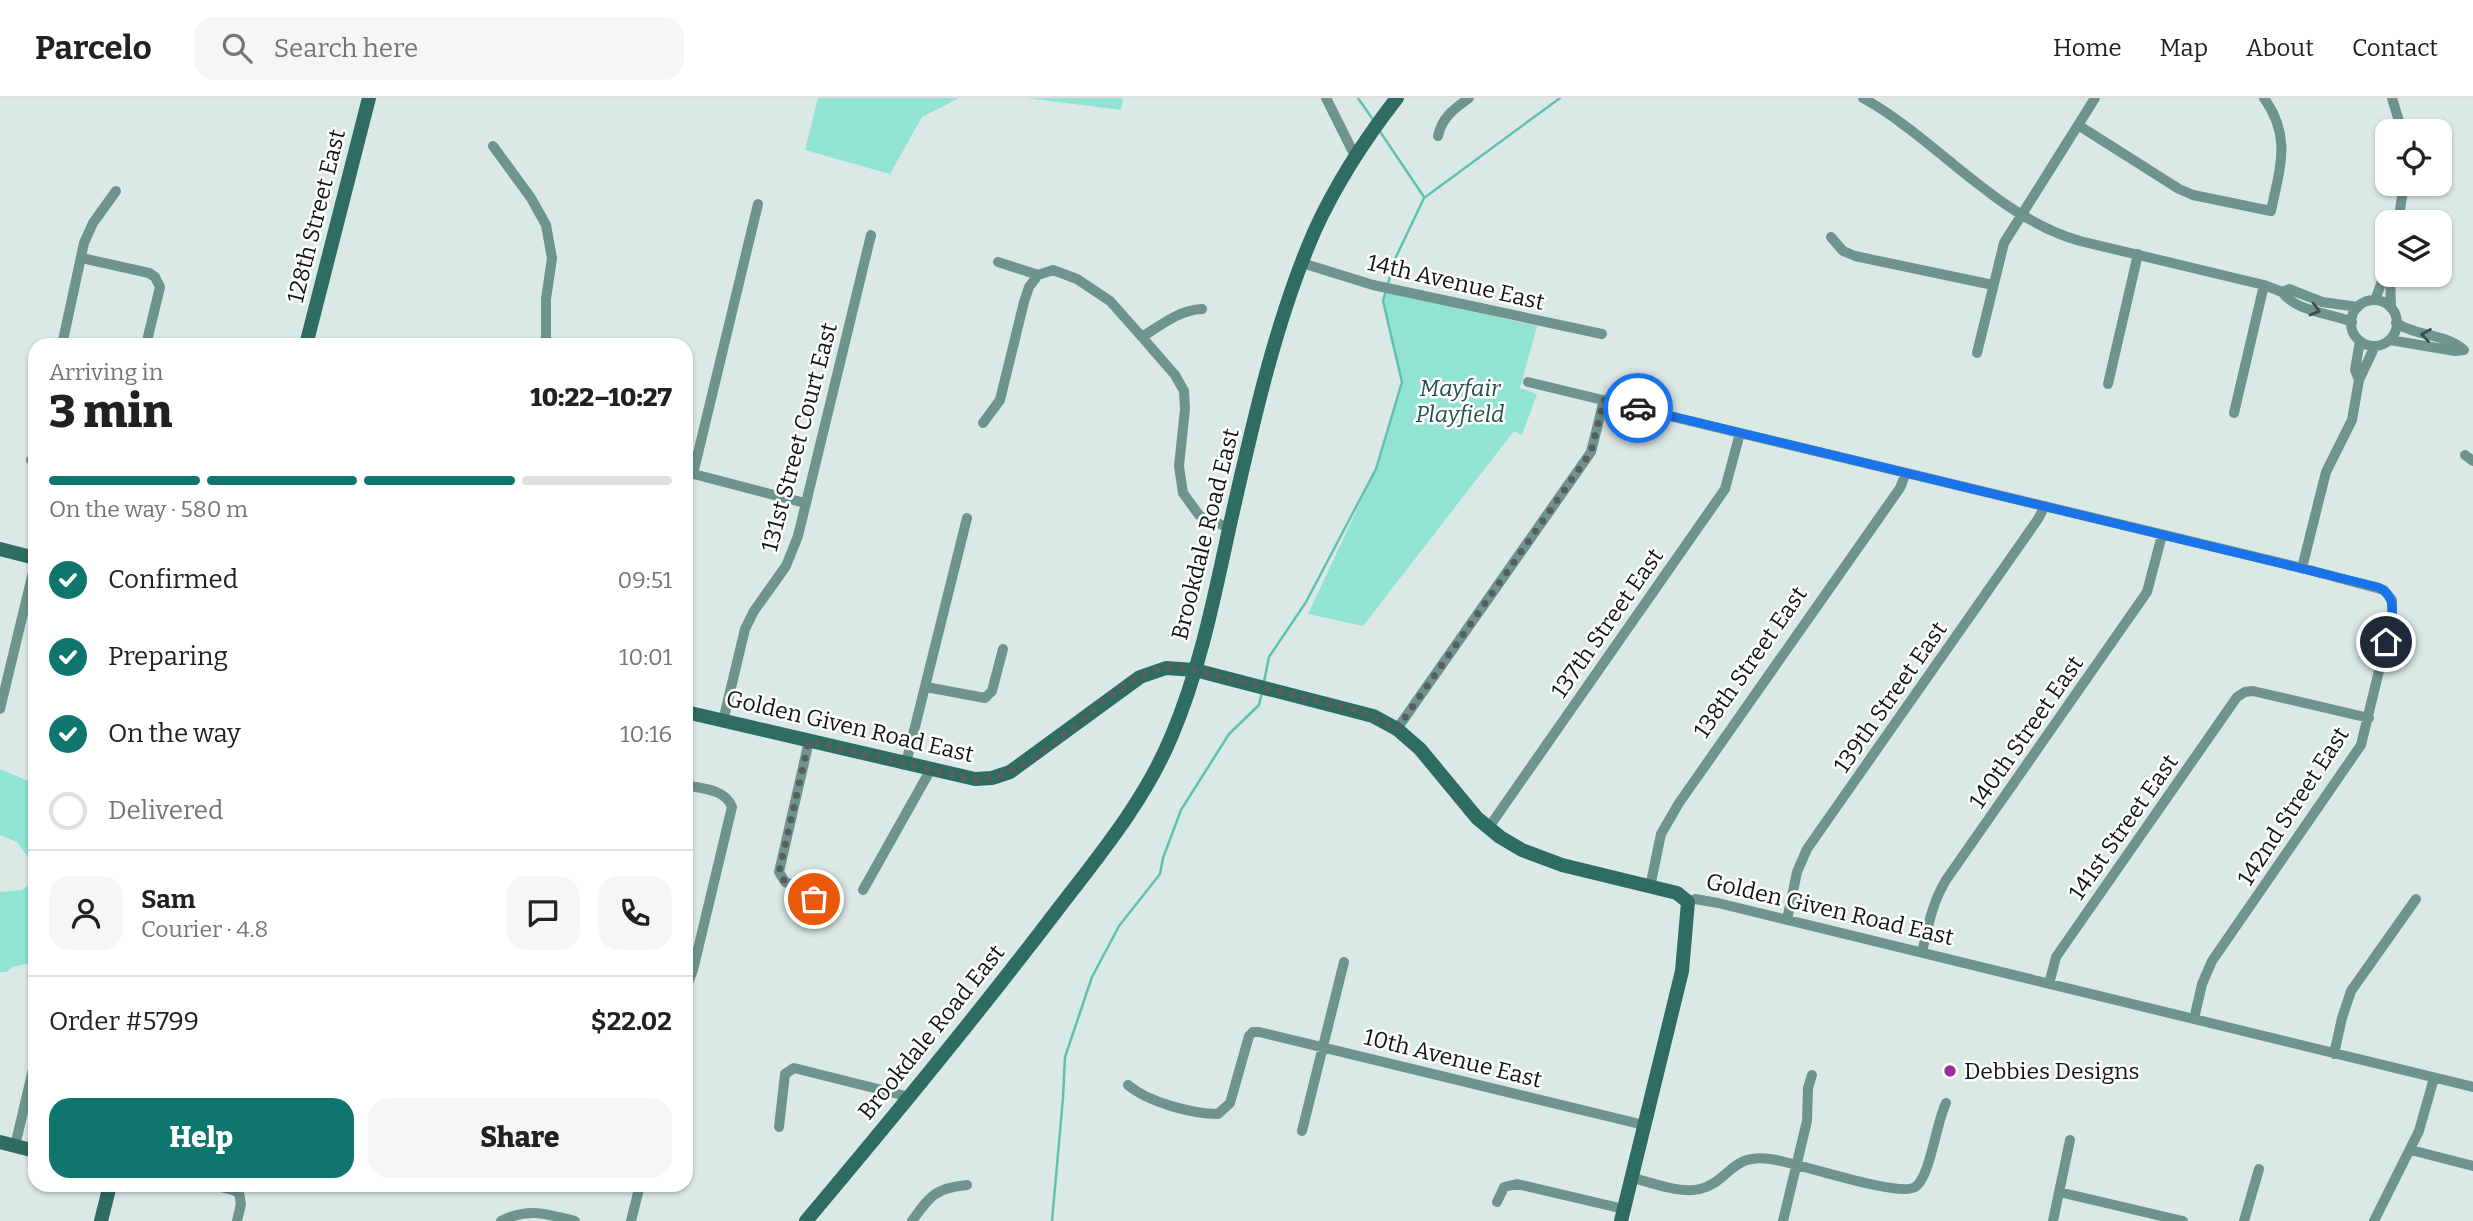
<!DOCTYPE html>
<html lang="en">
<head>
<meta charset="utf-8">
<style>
	body { margin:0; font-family:Bitter,serif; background:#f6f6f6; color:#202124; height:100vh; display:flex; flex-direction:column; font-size:26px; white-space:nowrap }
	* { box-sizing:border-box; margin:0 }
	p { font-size:23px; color:#757577 }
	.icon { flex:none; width:38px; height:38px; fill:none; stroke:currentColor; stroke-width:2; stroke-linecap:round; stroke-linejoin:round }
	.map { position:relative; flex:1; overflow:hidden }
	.drawer { position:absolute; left:28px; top:240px; width:665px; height:854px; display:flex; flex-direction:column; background:#fff; border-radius:21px; box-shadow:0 2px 5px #0004 }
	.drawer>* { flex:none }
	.buttons { position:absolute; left:2375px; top:21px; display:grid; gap:14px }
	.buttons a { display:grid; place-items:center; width:77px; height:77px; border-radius:14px; background:#fff; box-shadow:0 2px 5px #0004; font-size:35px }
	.pin { position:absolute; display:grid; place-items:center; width:60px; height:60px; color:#fff; margin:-30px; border:4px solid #fff; border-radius:50%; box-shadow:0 2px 7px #0007 }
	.courier { position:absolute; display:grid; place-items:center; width:70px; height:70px; margin:-35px; border:5px solid #1a73e8; border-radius:50%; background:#fff; color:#222; box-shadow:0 2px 9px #0007 }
	.overview em { font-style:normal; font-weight:800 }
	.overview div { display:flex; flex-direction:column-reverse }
	.overview { display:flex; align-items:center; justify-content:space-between; height:119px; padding:0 21px }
	h1 { font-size:46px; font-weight:800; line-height:52px }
	.bar { display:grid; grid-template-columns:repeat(4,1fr); gap:10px 7px; align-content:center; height:84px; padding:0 21px }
	.bar i { height:9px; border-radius:5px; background:#e0e0e0 }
	.bar .selected { background:#0f766e }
	.bar p { grid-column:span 4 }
	.line { display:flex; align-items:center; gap:18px; padding:0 21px; border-top:2px solid #e0e0e0 }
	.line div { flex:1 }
	.round { display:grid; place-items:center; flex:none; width:74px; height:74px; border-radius:21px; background:#f6f6f6 }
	ol { padding:0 21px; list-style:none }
	li { display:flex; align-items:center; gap:21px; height:77px }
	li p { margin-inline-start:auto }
	li .icon { padding:7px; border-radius:50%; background:#0f766e; color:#fff; stroke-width:4 }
	li:last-child { color:#757577 }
	li i { width:38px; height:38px; border:4px solid #e0e0e0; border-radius:50% }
	.cta { display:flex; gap:14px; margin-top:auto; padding:14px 21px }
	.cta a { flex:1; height:80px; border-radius:21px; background:#0f766e; color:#fff; font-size:28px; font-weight:800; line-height:80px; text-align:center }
	.cta a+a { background:#f6f6f6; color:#202124 }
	header { display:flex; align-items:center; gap:42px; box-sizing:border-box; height:98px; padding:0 35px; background:#fff; border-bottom:2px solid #e0e0e0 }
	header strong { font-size:33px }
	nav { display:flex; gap:38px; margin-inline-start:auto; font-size:24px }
	.search { width:490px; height:63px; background:#f6f6f6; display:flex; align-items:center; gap:18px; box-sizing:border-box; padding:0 24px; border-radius:21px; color:#757577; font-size:26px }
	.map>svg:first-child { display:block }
	.green { fill:#91e3d2 }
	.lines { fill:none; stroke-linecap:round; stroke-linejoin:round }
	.stream { stroke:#5fc2af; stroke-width:2.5 }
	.street { stroke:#6e948b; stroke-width:10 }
	.secondary { stroke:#2f6c61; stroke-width:14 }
	.oneway { stroke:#3b4f4b }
	.done { stroke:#58605f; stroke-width:7; stroke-dasharray:0 12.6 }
	.route { stroke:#1a73e8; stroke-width:9 }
	.poi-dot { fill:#993094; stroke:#fff; stroke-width:2.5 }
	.labels { text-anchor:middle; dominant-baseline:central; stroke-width:5; stroke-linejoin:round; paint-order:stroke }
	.street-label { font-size:23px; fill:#121716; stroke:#fff }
	.park-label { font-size:23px; font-style:italic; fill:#255149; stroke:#fff }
	.poi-label { font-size:23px; fill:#121716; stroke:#fff; text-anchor:start }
</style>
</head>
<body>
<header>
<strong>Parcelo</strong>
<div class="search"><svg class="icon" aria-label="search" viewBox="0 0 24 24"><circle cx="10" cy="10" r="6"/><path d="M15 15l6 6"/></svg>Search here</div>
<nav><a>Home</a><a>Map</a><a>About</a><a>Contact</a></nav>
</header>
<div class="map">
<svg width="2473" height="1123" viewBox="0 0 2473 1123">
	<rect width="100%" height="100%" fill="#dbe9e6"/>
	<path class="green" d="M818 0H959L922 19 890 76 805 52Z
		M1026 0H1123L1121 12Z
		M1386 193 1537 228 1520 290 1537 296 1522 337 1514 333 1363 528 1308 516 1376 371 1402 284 1383 203Z
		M0 671 35 686V768L17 744 0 737Z
		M35 782V864L13 869 6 874H0V794L22 792Z"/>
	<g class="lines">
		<path class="stream" d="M1358 0 1374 23
			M1379 32 1424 99
			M1388 186 1395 161 1424 100 1560 0
			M1264 584 1269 559 1306 504 1376 371 1402 284 1383 203 1386 192
			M1052 1123 1063 1000 1065 959 1092 879 1119 828 1160 776 1163 760 1181 712 1229 636 1259 607 1262 594"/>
		<path class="street" d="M1326 0 1355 58
			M1863 0C1938 42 1996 119 2080 143L2264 187 2282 194
			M2392 0 2402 33
			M2078 27 2179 91 2193 97 2271 113C2280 69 2292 39 2264 0
			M1438 38C1442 19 1454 11 1469 0
			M493 48 531 100 546 127 552 160 546 201V247
			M2398 124 2404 86
			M1831 139 1843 153 1855 158 1993 187
			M82 160 149 175 155 179 160 189 146 247
			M998 164 1038 177 1053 172 1077 181 1110 203 1142 239 1175 277 1184 293 1185 311 1179 368 1183 395 1199 417 1229 430
			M1302 165 1373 187 1602 236
			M2390 177 2391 210
			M2375 202 2387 170
			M2351 225a23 23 0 1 1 46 0a23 23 0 1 1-46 0Z
			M2352 224C2331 215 2296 214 2282 194L2289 191 2322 204 2358 209
			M1142 239C1161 227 1179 212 1202 211
			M2390 242 2455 253 2464 252C2444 235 2418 239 2396 225
			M2360 243 2355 272 2359 282 2375 248
			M62 247 84 145 93 125 116 93
			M1977 255 2004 145 2095 0
			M1528 284 2302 470 2384 492 2392 502V519L2361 647 2212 863 2202 886 2194 921
			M2108 286 2138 156
			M2234 315 2264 187
			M983 325 1000 302 1024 204 1029 189 1038 177
			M2465 357 2473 363
			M31 362 35 363
			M686 374 805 405
			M693 376 758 106
			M2302 470 2326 374 2352 322 2359 282
			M926 589 985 600 992 593 1003 551
			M0 611 35 466
			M723 623 745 531 754 513 786 468 798 438 871 137
			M1397 631 1591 354 1604 302
			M809 643 779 774 785 784 812 795 814 801 811 812
			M906 665 967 420
			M686 687C703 691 725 691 732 709L693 872 686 890
			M1489 729 1725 391 1740 335
			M1650 789 1661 736 1679 705 1900 390 1906 375
			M863 792 931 671
			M1688 804 1695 801 1718 805 2473 989
			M1787 822 1797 774 1807 751 2038 421 2045 408
			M1922 854C1928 829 1932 805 1946 782L2147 494 2162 437
			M2049 886 2056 859 2237 599 2245 594 2253 593 2369 620
			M2334 956 2342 920 2351 893 2416 801
			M1128 987C1148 1004 1192 1016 1218 1016L1230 1005 1249 938 1253 934H1259L1644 1027
			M779 1029 785 976 794 970 910 999
			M1302 1033 1344 864
			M15 1048 35 963
			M2411 1052 2473 1068
			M1632 1080C1651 1084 1679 1096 1700 1091 1729 1084 1731 1055 1770 1061 1796 1064 1899 1100 1915 1089 1930 1080 1936 1025 1946 1005
			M212 1087 233 1092 239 1095 241 1106 237 1123
			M2059 1094 2183 1123
			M1497 1104 1504 1089 1517 1086 1624 1111
			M501 1123C529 1109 546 1116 575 1123
			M631 1123 640 1087
			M912 1123C930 1098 935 1090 967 1087
			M1783 1123 1807 1023 1808 990 1812 977
			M2053 1123 2070 1042
			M2244 1123 2259 1071
			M2374 1123 2419 1033 2434 980"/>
		<path class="secondary" d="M306 247 369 0
			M0 451 35 460
			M686 614 975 681 992 680 1010 674 1140 579 1166 570 1195 572 1373 618 1397 631 1420 651 1477 720 1500 739 1522 752 1562 767 1677 795 1688 804 1682 873 1621 1123
			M0 1044 35 1053
			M101 1123 110 1087
			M806 1123C891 1022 975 920 1055 815 1098 759 1145 703 1172 637 1200 571 1214 500 1229 431 1251 333 1275 223 1315 132 1337 84 1365 41 1397 0"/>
	</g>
	<defs><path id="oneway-chevron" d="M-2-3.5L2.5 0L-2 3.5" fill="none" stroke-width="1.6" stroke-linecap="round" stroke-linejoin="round" transform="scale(1.75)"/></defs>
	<g class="oneway">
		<use href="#oneway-chevron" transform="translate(2315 212) rotate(15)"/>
		<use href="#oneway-chevron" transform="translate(2426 237) rotate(-171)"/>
	</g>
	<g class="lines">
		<path class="done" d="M814 801 812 795 785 784 779 774 809 643 967 680C1038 690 1096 586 1163 570 1174 568 1185 571 1195 572L1362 614 1397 631 1591 354 1604 302 1638 310"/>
		<path class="route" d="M1638 310 2378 489C2401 500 2391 525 2386 544"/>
	</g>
	<circle class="poi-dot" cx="1950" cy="973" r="7"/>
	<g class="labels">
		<g class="street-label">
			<text transform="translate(316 118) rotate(-76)">128th Street East</text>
			<text transform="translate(1456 184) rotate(13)">14th Avenue East</text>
			<text transform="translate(799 339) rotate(-75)">131st Street Court East</text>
			<text transform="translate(1205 436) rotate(-76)">Brookdale Road East</text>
			<text transform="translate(1607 525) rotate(-55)">137th Street East</text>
			<text transform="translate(1750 564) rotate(-55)">138th Street East</text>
			<text transform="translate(1890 599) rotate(-55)">139th Street East</text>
			<text transform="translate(850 628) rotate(13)">Golden Given Road East</text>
			<text transform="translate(2026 634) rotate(-55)">140th Street East</text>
			<text transform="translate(2293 708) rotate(-57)">142nd Street East</text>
			<text transform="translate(2123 729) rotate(-55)">141st Street East</text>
			<text transform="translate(1830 811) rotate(13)">Golden Given Road East</text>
			<text transform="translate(931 934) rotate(-51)">Brookdale Road East</text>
			<text transform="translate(1453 960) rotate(14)">10th Avenue East</text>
		</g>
		<g class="park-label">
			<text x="1460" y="290">Mayfair<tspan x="1460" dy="26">Playfield</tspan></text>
		</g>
		<g class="poi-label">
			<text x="1964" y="973">Debbies Designs</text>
		</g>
	</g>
</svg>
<div class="buttons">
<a><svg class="icon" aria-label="locate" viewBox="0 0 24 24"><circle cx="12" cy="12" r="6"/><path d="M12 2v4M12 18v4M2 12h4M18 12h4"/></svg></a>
<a><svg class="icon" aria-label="layers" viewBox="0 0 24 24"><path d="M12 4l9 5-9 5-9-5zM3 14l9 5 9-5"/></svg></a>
</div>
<div class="pin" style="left:814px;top:801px;background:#ea580c"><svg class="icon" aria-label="bag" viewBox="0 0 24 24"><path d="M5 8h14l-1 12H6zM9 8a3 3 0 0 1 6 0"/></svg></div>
<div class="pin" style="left:2386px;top:544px;background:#1f2937"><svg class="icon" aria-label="home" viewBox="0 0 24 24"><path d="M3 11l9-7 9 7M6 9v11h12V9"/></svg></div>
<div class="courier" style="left:1638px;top:310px"><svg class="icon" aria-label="car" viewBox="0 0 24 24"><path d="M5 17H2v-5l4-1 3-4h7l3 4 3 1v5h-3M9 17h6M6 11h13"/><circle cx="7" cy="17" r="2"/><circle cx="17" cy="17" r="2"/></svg></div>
<section class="drawer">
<div class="overview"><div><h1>3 min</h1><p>Arriving in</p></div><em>10:22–10:27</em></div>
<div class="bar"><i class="selected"></i><i class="selected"></i><i class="selected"></i><i></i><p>On the way · 580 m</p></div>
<ol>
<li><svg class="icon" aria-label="check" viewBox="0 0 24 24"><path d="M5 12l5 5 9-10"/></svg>Confirmed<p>09:51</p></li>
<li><svg class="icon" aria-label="check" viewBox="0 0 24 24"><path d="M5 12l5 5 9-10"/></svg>Preparing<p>10:01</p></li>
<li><svg class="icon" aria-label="check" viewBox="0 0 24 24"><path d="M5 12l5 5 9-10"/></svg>On the way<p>10:16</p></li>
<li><i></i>Delivered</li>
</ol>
<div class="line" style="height:126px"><a class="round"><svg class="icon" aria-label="person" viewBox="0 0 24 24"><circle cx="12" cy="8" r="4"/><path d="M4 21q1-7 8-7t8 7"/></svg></a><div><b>Sam</b><p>Courier · 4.8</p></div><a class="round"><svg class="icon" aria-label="chat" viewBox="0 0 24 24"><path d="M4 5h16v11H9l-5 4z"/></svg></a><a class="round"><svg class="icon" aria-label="phone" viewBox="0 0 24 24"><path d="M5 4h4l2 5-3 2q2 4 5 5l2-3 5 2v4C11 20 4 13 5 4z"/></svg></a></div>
<div class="line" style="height:91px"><div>Order #5799</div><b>$22.02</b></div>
<div class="cta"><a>Help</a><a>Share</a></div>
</section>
</div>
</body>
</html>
